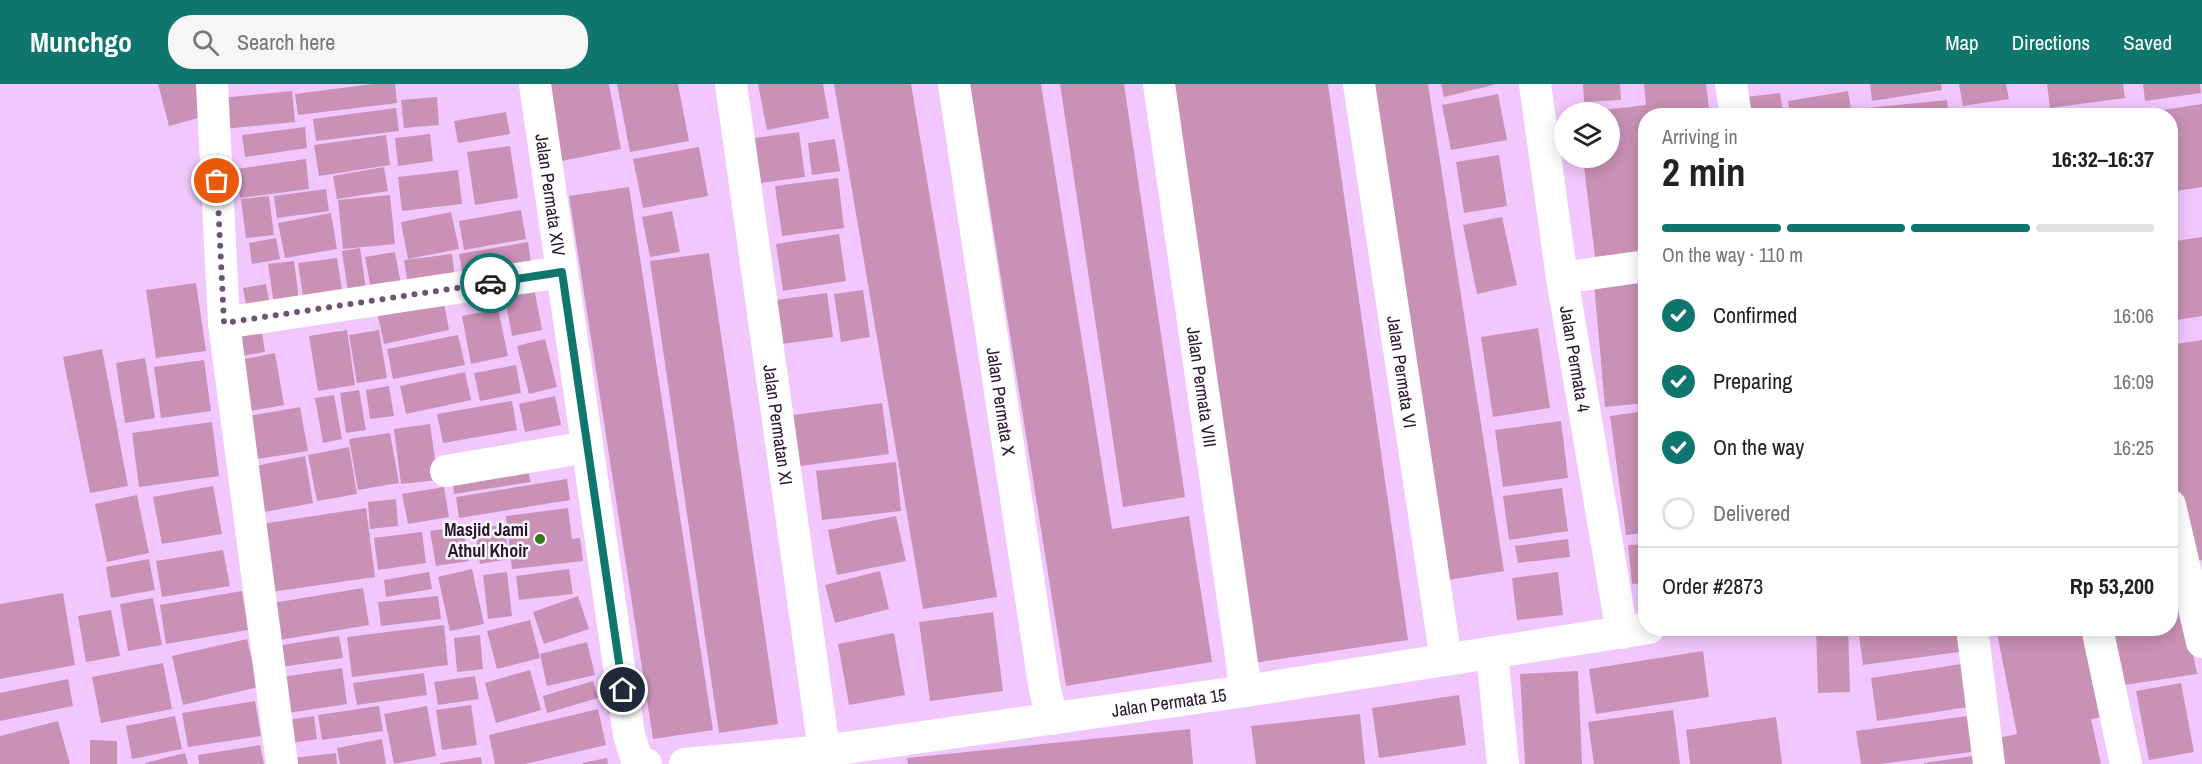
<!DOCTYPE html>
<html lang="en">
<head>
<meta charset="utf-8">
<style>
	body { margin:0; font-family:"Archivo Narrow",sans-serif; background:#f6f6f6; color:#222; height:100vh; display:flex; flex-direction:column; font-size:22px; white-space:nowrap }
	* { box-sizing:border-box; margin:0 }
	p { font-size:20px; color:#767676 }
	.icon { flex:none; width:33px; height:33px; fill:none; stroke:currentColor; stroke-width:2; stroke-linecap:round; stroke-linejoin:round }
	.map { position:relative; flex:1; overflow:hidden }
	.sheet { position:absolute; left:1638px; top:24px; width:540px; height:528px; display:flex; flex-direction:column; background:#fff; border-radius:24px; box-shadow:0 3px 15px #0003 }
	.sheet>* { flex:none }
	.tools { position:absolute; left:1554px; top:18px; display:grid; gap:12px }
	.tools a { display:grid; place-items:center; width:66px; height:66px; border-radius:50%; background:#fff; box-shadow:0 3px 15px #0003; font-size:30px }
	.pin { position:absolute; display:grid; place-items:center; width:51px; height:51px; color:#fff; margin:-26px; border:3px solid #fff; border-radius:50%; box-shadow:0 2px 6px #0007 }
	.courier { position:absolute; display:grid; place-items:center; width:60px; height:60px; margin:-30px; border:4px solid #0f766e; border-radius:50%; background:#fff; color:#222; box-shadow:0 2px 8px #0007 }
	.head em { font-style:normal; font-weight:700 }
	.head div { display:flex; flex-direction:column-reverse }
	.head { display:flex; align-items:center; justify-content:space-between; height:102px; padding:0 24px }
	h1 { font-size:39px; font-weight:700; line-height:45px }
	.bar { display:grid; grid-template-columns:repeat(4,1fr); gap:9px 6px; align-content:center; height:72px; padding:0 24px }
	.bar i { height:8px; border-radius:4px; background:#e0e0e0 }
	.bar .on { background:#0f766e }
	.bar p { grid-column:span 4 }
	.line { display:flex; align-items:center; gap:15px; padding:0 24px; border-top:2px solid #e0e0e0 }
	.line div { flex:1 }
	ol { padding:0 24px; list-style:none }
	li { display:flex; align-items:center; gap:18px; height:66px }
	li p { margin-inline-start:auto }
	li .icon { padding:6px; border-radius:50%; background:#0f766e; color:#fff; stroke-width:4 }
	li:last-child { color:#767676 }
	li i { width:33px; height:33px; border:3px solid #e0e0e0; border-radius:50% }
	header { display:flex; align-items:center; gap:36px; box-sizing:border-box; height:84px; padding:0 30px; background:#0f766e; color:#fff }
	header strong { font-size:28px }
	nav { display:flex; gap:33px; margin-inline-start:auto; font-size:21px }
	.search { width:420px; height:54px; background:#f6f6f6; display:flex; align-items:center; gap:15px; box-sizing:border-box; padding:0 21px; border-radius:24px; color:#767676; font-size:22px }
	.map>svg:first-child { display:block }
	.building { fill:#ca91b7 }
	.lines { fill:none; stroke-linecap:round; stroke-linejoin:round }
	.minor { stroke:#fff; stroke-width:32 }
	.done { stroke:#6f5377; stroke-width:6; stroke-dasharray:0 10.8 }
	.route { stroke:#0f766e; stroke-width:8 }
	.poi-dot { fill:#33791b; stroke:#fdf7fe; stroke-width:2 }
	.labels { text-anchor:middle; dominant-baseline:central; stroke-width:5; stroke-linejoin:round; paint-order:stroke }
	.street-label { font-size:18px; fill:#29142e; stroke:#fdf7fe }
	.poi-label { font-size:18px; font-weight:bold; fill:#29142e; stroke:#fdf7fe; text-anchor:end }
</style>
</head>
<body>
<header>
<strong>Munchgo</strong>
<div class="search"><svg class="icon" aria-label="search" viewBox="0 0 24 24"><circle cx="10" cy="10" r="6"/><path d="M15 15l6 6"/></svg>Search here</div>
<nav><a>Map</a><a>Directions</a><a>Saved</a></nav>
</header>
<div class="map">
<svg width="2202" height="680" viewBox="0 0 2202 680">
	<rect width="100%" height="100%" fill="#f2c7fe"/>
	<path class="building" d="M158 0H202L209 31 169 42Z
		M373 0H395L397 19 298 31 295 10Z
		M547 0H609L621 65 562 77Z
		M617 0H678L689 57 630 68Z
		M758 0H823L829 34 767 46Z
		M834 0H911L997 513 923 525Z
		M970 0H1041L1112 445 1189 432 1212 578 1066 602Z
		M1060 0H1124L1185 413 1123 423Z
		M1170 0H1328L1408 556 1253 579Z
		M1372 0H1428L1504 487 1448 496Z
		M1441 0H1493V1L1444 13Z
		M1583 0H1620L1621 16 1584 18Z
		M1644 0H1706L1710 32H1646V167L1595 173 1583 74H1610V28L1595 27 1646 21Z
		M1870 0H1941L1942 6 1872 17Z
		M1959 0H2006L2009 15 1963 22Z
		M2047 0H2123L2125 14 2050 24Z
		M2143 0H2200L2201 9 2145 17Z
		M292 7 295 38 223 45 220 14Z
		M1848 7 1852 32H1790L1788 17Z
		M1780 9 1783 32H1740L1738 14Z
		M1498 10 1507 56 1451 66 1442 21Z
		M437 13 439 41 404 44 401 16Z
		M1947 16 1949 32H1868V24Z
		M2202 20V103L2170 108V32L2138 30Z
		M396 24 399 47 316 57 313 35Z
		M506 28 510 50 458 59 454 37Z
		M305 43 307 64 245 73 242 51Z
		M799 48 805 93 761 99 755 54Z
		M430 50 433 77 398 82 395 54Z
		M386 51 390 81 319 92 314 61Z
		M835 55 840 87 812 91 808 59Z
		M510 62 518 114 475 121 467 68Z
		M699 63 708 112 643 124 633 75Z
		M1499 71 1507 122 1464 129 1456 78Z
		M306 75 309 105 240 114 236 85Z
		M384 83 388 107 337 115 333 92Z
		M458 86 462 120 402 127 398 93Z
		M838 94 844 144 782 152 775 102Z
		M629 103 713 646 653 655 569 112Z
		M326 105 329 127 277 134 274 112Z
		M390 111 395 160 343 165 338 116Z
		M269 112 274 151 246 154 241 115Z
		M521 126 526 155 464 166 459 137Z
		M672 127 680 168 650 173 642 133Z
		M451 128 459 165 408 175 401 138Z
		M331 129 337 165 285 174 278 139Z
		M1502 133 1517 201 1477 210 1463 141Z
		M839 150 846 197 783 207 776 160Z
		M2202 153V232L2170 237V158Z
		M276 154 280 175 252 180 249 159Z
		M528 158 532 186 464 198 459 170Z
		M360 164 367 212 349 215 342 167Z
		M395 168 402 206 372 211 365 173Z
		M709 169 778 640 719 649 650 177Z
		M452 170 456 202 409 208 404 176Z
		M337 174 344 219 305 225 298 179Z
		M294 177 300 223 275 227 268 180Z
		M1646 194V319L1605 323 1594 199Z
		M533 198 542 246 512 252 503 204Z
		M196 199 206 267 156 274 146 206Z
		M266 200 270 222 247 226 243 204Z
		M863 206 870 253 841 258 834 210Z
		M827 209 833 253 782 260 776 216Z
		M444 219 449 246 384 260 378 232Z
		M498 225 508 272 471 280 462 232Z
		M260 236 265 268 235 273 230 242Z
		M1538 244 1550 324 1493 333 1481 253Z
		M347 246 355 301 318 307 309 252Z
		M379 246 387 294 357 299 349 251Z
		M458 251 465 281 393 295 387 265Z
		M545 255 557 303 529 310 517 262Z
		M2202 256V476L2190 479 2170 372V261Z
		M102 265 128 402 90 409 63 273Z
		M275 269 284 321 244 328 235 277Z
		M145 274 155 334 125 339 116 279Z
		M204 276 211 327 161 334 154 283Z
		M516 281 521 309 480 317 474 289Z
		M465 288 471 316 406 330 400 302Z
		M389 302 394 332 370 335 366 306Z
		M359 306 366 346 346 349 340 309Z
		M334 311 342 355 323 359 315 314Z
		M555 312 561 341 525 348 519 320Z
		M512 317 517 346 443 359 437 330Z
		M882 319 889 370 793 383 786 332Z
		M300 323 308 367 250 376 243 333Z
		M1646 327V449L1626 451 1610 332Z
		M1561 337 1568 394 1503 403 1495 346Z
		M212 338 219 392 139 403 132 349Z
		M430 340 438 396 401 400 394 345Z
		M390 349 399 399 358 406 349 355Z
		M349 363 357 410 317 417 308 371Z
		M305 372 313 419 259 429 250 383Z
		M896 378 901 427 822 436 816 387Z
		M526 380 531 398 454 410 452 389Z
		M567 395 570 416 459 434 456 413Z
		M213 402 222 450 162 460 153 413Z
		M444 403 449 433 408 440 402 410Z
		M1562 404 1568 447 1509 456 1503 412Z
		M137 411 149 469 107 478 95 420Z
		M396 415 398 442 370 445 368 418Z
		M366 424 375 493 264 509 255 441Z
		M568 424 572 455 580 454 583 477 512 485 506 432Z
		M896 432 906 477 837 491 828 446Z
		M504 441 509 475 480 480 475 445Z
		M463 442 469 477 436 482 430 447Z
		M422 448 426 479 378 486 374 454Z
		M1568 455 1570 473 1518 479 1515 462Z
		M1646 460V499L1632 500 1628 461Z
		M223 466 230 502 162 513 156 477Z
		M149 475 155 506 111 514 106 483Z
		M472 485 484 540 450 547 438 493Z
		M569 485 573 510 519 516 516 492Z
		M880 487 889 525 835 539 825 501Z
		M429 488 432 505 386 513 384 496Z
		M507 488 512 532 488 535 483 491Z
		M1558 488 1563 531 1517 536 1512 494Z
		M2179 500 2197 590 2111 603 2104 544H2170V501Z
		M363 504 369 541 279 556 273 519Z
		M242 507 248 546 166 560 160 521Z
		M63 509 75 581 0 595V520Z
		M438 512 441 535 381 542 378 518Z
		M578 512 589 545 544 560 533 528Z
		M153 514 162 561 128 567 120 520Z
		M111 526 120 572 86 578 78 532Z
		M993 528 1003 607 930 617 919 538Z
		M530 536 540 574 497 585 487 547Z
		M444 541 448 581 352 593 347 553Z
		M1816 544H1848L1850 608 1818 609Z
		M1858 544H1963L1966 567 1863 581Z
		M1996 544H2090L2107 632 2091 635 2101 680H2004L1998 654 2017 650Z
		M894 549 905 611 849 621 838 560Z
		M480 551 483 585 457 588 454 554Z
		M339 552 343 574 274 584 270 563Z
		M247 555 258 603 183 621 172 572Z
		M587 558 595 591 547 602 540 570Z
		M1703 567 1709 613 1596 630 1589 585Z
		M163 579 172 625 101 639 92 593Z
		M1968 579 1975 622 1877 637 1871 594Z
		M342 584 347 620 281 630 275 594Z
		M530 586 541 626 496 639 485 599Z
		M1578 587 1582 680H1525L1520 590Z
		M424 589 427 611 357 621 353 599Z
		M475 592 479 615 438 621 434 598Z
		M68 595 73 622 0 637V609Z
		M593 597 598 614 547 629 543 612Z
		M2181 599 2194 668 2149 676 2136 607Z
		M1459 611 1466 661 1379 674 1372 624Z
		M255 617 261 652 188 663 182 629Z
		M471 621 477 661 442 666 436 626Z
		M379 622 383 647 322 656 318 631Z
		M427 622 436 672 394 680 384 630Z
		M598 625 606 661 525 680H495L489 651Z
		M1673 626 1680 680H1594L1588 638Z
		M1360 630 1365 680H1256L1251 642Z
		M1975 631 1979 667 1880 680H1861L1856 647Z
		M175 632 182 665 132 675 126 642Z
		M314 632 317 655 285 660 282 637Z
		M1776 633 1782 680H1690L1686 646Z
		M58 637 70 680H0V652Z
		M1190 645 1193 680H908L907 674Z
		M382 655 386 680H340L337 664Z
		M90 656 117 657V680H90Z
		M260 661 264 680H199L198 671Z
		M185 669 188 680H146L145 679Z
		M336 669 337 680H293V674Z
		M1973 672 1974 680H1924V679Z
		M481 673 482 680H440V679Z
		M607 674 608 680H583L582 679Z"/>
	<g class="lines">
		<g class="minor">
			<path d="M212 0 224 239 282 680"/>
			<path id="s1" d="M535 0 629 651 637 676 646 680"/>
			<path id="s2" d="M731 0 826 680"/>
			<path id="s3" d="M954 0 1044 601 1052 635"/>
			<path id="s4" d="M1159 0 1246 607"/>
			<path id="s5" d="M1359 0 1446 576"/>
			<path id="s6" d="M1535 0 1562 194 1622 549"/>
			<path d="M1731 0 1736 32"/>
			<path d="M1562 194 1646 182"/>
			<path d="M224 239 562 188"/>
			<path d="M446 387 587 363"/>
			<path d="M2170 421 2202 558"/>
			<path d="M1972 544 1989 680"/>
			<path d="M2097 544 2126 680"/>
			<path d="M1492 569 1503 680"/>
			<path id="s7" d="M685 680 824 667 1246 607 1649 544"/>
		</g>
	</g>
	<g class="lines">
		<path class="done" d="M217 97 224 239 490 199"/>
		<path class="route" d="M490 199 562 188 623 606"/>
	</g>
	<circle class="poi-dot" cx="540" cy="455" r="6"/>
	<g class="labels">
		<g class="street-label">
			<text stroke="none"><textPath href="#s1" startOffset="112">Jalan Permata XIV</textPath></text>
			<text stroke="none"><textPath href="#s6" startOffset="278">Jalan Permata 4</textPath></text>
			<text stroke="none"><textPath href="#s5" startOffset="291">Jalan Permata VI</textPath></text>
			<text stroke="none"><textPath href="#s4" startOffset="306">Jalan Permata VIII</textPath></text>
			<text stroke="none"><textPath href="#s3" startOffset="321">Jalan Permata X</textPath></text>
			<text stroke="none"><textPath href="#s2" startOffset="344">Jalan Permatan XI</textPath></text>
			<text stroke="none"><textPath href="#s7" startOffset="488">Jalan Permata 15</textPath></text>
		</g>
		<g class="poi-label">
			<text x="528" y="445">Masjid Jami<tspan x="528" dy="21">Athul Khoir</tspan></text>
		</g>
	</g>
</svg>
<div class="tools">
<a><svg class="icon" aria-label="layers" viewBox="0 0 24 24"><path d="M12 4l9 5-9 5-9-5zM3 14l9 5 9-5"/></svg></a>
</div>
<div class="pin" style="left:217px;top:97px;background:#ea580c"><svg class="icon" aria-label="bag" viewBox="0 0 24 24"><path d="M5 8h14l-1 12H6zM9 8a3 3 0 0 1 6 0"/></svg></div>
<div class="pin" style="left:623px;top:606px;background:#1f2937"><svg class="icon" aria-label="home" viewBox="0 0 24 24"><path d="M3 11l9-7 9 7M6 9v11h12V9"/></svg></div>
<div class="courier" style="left:490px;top:199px"><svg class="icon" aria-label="car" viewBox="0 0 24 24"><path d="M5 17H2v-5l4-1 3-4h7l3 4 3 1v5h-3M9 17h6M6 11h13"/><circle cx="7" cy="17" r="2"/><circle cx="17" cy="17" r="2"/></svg></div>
<section class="sheet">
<div class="head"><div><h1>2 min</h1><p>Arriving in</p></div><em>16:32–16:37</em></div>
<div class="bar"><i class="on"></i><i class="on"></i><i class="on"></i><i></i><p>On the way · 110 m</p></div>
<ol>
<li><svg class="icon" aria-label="check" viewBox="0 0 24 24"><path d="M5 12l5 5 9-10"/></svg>Confirmed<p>16:06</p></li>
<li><svg class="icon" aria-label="check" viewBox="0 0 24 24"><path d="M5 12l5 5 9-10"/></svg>Preparing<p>16:09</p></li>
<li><svg class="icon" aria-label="check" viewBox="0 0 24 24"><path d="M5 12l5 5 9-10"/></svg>On the way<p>16:25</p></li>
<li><i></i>Delivered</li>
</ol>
<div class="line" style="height:78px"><div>Order #2873</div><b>Rp 53,200</b></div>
</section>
</div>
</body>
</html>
